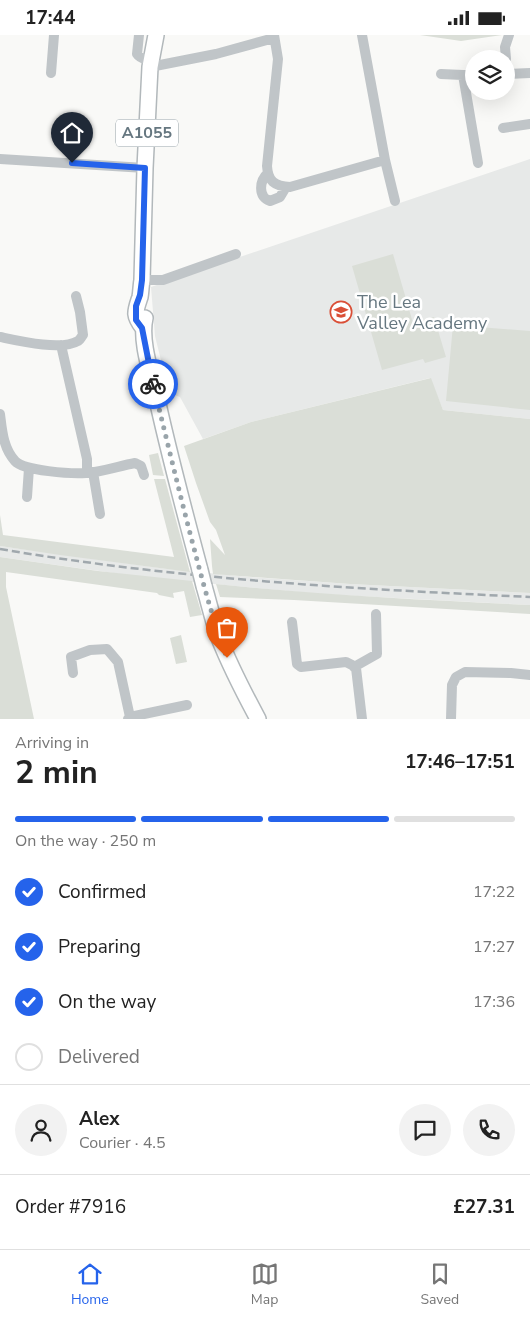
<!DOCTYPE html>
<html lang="en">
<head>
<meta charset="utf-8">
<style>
	body { margin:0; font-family:"Nunito Sans",sans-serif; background:#f2f2f2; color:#222; height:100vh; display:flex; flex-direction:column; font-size:19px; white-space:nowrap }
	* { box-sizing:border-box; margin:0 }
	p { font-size:16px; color:#767676 }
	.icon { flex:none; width:28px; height:28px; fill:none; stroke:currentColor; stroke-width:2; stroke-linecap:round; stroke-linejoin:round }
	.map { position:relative; height:684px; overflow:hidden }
	.panel { display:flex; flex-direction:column; background:#fff; flex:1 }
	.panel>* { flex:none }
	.controls { position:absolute; left:465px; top:15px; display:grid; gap:10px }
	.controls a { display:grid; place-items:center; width:50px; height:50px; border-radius:50%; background:#fff; box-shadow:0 5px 20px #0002; font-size:25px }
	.pin { position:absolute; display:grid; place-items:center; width:42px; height:42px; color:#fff; margin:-51px -21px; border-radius:50% 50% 50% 0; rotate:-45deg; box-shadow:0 0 5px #0007 }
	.pin .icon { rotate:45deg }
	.courier { position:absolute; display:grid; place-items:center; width:50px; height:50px; margin:-25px; border:4px solid #2563eb; border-radius:50%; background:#fff; color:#222; box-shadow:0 1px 6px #0007 }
	.overview em { font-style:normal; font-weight:700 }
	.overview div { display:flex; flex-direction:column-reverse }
	.overview { display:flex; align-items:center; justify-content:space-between; height:85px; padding:0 15px }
	h1 { font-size:32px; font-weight:700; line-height:38px }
	.bar { display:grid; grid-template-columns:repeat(4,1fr); gap:8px 5px; align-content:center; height:60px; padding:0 15px }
	.bar i { height:6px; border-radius:4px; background:#e0e0e0 }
	.bar .current { background:#2563eb }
	.bar p { grid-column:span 4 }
	.line { display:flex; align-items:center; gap:12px; padding:0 15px; border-top:1px solid #e0e0e0 }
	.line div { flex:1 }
	.round { display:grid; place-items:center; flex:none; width:52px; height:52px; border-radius:26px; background:#f2f2f2 }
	ol { padding:0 15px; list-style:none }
	li { display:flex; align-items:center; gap:15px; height:55px }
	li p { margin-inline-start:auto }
	li .icon { padding:5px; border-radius:50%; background:#2563eb; color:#fff; stroke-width:4 }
	li:last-child { color:#767676 }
	li i { width:28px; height:28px; border:2px solid #e0e0e0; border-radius:50% }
	.status { display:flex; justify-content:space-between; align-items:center; height:35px; padding:0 25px; background:#fff; direction:ltr }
	.status svg { height:14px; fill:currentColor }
	.menu { display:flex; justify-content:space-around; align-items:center; height:70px; border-top:1px solid #e0e0e0; background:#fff; font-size:14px; color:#767676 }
	.menu a { display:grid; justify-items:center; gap:2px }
	.menu .current { color:#2563eb }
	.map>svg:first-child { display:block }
	.built { fill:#e7e9e8 }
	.green { fill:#daded7 }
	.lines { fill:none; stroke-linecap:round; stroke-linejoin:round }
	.primary-casing { stroke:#b2b8bb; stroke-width:18 }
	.minor { stroke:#c0c5c8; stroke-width:10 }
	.primary { stroke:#fff; stroke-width:15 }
	.rail { stroke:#a0a8ad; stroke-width:2.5; stroke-dasharray:8 4; stroke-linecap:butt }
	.primary-bridge-casing { stroke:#b2b8bb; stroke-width:18; stroke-linecap:butt }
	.primary-bridge { stroke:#fff; stroke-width:15 }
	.done { stroke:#99a4aa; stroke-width:5; stroke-dasharray:0 9 }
	.route { stroke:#2563eb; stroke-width:6 }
	.labels { text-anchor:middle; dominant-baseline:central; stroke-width:5; stroke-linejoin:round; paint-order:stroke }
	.shield { fill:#fff; stroke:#94a0a6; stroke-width:1 }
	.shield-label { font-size:16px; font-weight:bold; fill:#667780 }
	.poi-label { font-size:18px; fill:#667780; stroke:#fff; text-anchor:start }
</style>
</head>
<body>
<div class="status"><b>17:44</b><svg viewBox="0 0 49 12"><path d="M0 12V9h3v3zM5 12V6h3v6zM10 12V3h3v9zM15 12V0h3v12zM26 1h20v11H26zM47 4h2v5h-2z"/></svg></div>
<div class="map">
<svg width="530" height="684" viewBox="0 0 530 684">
	<rect width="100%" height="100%" fill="#f9f9f7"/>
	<path class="built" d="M530 124V384L443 375 430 343 251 387 203 404 180 362 169 358 155 301 151 252Z
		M0 511 168 534 249 542 350 549 530 558V570L320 559 142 542 0 522Z"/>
	<path class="green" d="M420 0H502L461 6Z
		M393 219 413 288 434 282 446 322 425 328 423 324 382 335 352 231Z
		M453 290 530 296V375L446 366Z
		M431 343 443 375 530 384V558L350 549 213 539 212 531 210 504 225 520 216 495 210 487 196 448 184 411 251 387Z
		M158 418 164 441 153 440 149 420Z
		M154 444H165L190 537 60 520 0 511V480L3 500 174 522Z
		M0 522 98 536 192 546 202 580 190 582 184 556 173 558 174 563 159 560 157 558 6 537V552L34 684H0Z
		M216 549C320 560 425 565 530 570V579L294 565 220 562Z
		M181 600 187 627 176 629 170 603Z"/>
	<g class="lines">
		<g class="primary-casing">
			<path id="primary" d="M145 283C140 304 150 335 155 355 168 416 184 475 200 535
				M143 293C133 280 135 277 140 262 141 257 141 250 142 245L145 133 150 32 156 0
				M204 551C209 568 213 586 219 603 230 631 244 658 258 684"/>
		</g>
		<path class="minor" d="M139 0 137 19C140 24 146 24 151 26
			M274 0 278 24 267 131C268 146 274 151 290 152L385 125
			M362 0 385 125 395 166
			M506 24 505 12 509 0
			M150 32 216 19 274 3
			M51 38 54 0
			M441 39 463 40
			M506 39 530 38
			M474 40H463L478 128
			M503 93 530 89
			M0 124 145 133
			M268 138C259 146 258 162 270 166L280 162 286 152
			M142 245H163L236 219
			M0 302C19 306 61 316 78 306 81 304 81 302 83 300L80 277 76 261
			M61 310 87 424V438
			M0 379C2 395 3 413 15 426 24 436 72 439 86 438 102 437 119 431 135 428L141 431 144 440
			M93 437 100 479
			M27 462 29 433
			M292 587 297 629 301 632 346 627 352 630 356 633 362 684
			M354 632 377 619 376 579
			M73 638 71 622 90 615 107 614 118 627 130 682
			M128 684 130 682 187 670
			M451 684 452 650 456 642 465 637 511 638 530 640"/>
		<use href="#primary" class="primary"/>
		<path class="rail" d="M0 514C175 544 353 554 530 562"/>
		<g class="primary-bridge-casing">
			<path id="primary-bridge" d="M200 535 204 551"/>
		</g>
		<use href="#primary-bridge" class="primary-bridge"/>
	</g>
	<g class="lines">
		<path class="done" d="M153 349C167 405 180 461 195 517 204 552 214 588 227 623"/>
		<path class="route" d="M72 128 145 133 142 245 140 260 136 271V285L142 293 153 349"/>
	</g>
	<defs>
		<g id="school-ring" transform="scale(1.125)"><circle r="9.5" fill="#fff" stroke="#da4f37" stroke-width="1.5"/><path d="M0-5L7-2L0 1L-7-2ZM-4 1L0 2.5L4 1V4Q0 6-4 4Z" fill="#da4f37"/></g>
	</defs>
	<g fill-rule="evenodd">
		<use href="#school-ring" x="341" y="277"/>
	</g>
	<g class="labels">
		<rect class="shield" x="116" y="84.5" width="62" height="27" rx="4"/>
		<g class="shield-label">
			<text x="147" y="98">A1055</text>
		</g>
		<g class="poi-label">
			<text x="357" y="267">The Lea<tspan x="357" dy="21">Valley Academy</tspan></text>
		</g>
	</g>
</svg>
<div class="controls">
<a><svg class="icon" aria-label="layers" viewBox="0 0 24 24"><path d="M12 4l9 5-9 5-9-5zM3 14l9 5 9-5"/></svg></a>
</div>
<div class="pin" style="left:227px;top:623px;background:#ea580c"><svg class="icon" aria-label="bag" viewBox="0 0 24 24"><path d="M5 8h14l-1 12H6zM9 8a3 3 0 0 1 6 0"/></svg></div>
<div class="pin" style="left:72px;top:128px;background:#1f2937"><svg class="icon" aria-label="home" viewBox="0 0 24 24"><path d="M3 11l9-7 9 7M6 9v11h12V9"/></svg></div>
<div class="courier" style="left:153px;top:349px"><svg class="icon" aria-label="bike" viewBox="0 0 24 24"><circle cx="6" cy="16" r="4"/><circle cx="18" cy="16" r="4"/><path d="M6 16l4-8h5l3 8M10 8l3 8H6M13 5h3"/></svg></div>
</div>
<section class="panel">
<div class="overview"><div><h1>2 min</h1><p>Arriving in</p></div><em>17:46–17:51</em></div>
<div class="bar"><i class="current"></i><i class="current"></i><i class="current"></i><i></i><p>On the way · 250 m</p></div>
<ol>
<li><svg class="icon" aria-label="check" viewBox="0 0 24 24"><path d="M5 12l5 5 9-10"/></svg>Confirmed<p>17:22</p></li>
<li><svg class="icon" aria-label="check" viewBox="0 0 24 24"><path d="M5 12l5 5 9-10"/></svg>Preparing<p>17:27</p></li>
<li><svg class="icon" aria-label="check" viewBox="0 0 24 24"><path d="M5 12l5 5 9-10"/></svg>On the way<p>17:36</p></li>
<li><i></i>Delivered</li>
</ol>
<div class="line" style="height:90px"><a class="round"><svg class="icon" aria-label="person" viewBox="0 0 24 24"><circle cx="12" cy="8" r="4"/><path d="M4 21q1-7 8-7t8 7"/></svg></a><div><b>Alex</b><p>Courier · 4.5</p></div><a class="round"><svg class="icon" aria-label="chat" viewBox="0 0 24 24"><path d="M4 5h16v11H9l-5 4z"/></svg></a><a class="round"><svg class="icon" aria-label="phone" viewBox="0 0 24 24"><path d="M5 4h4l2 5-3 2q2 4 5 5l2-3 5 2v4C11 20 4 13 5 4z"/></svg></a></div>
<div class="line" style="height:65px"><div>Order #7916</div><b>£27.31</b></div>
</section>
<nav class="menu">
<a class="current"><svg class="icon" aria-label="home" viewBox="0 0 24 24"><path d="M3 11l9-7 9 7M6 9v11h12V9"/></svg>Home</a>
<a><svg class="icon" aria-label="map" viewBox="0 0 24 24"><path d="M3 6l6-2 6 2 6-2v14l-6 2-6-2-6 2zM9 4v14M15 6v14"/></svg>Map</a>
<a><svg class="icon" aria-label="saved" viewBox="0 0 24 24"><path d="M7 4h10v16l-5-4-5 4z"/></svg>Saved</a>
</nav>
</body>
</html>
